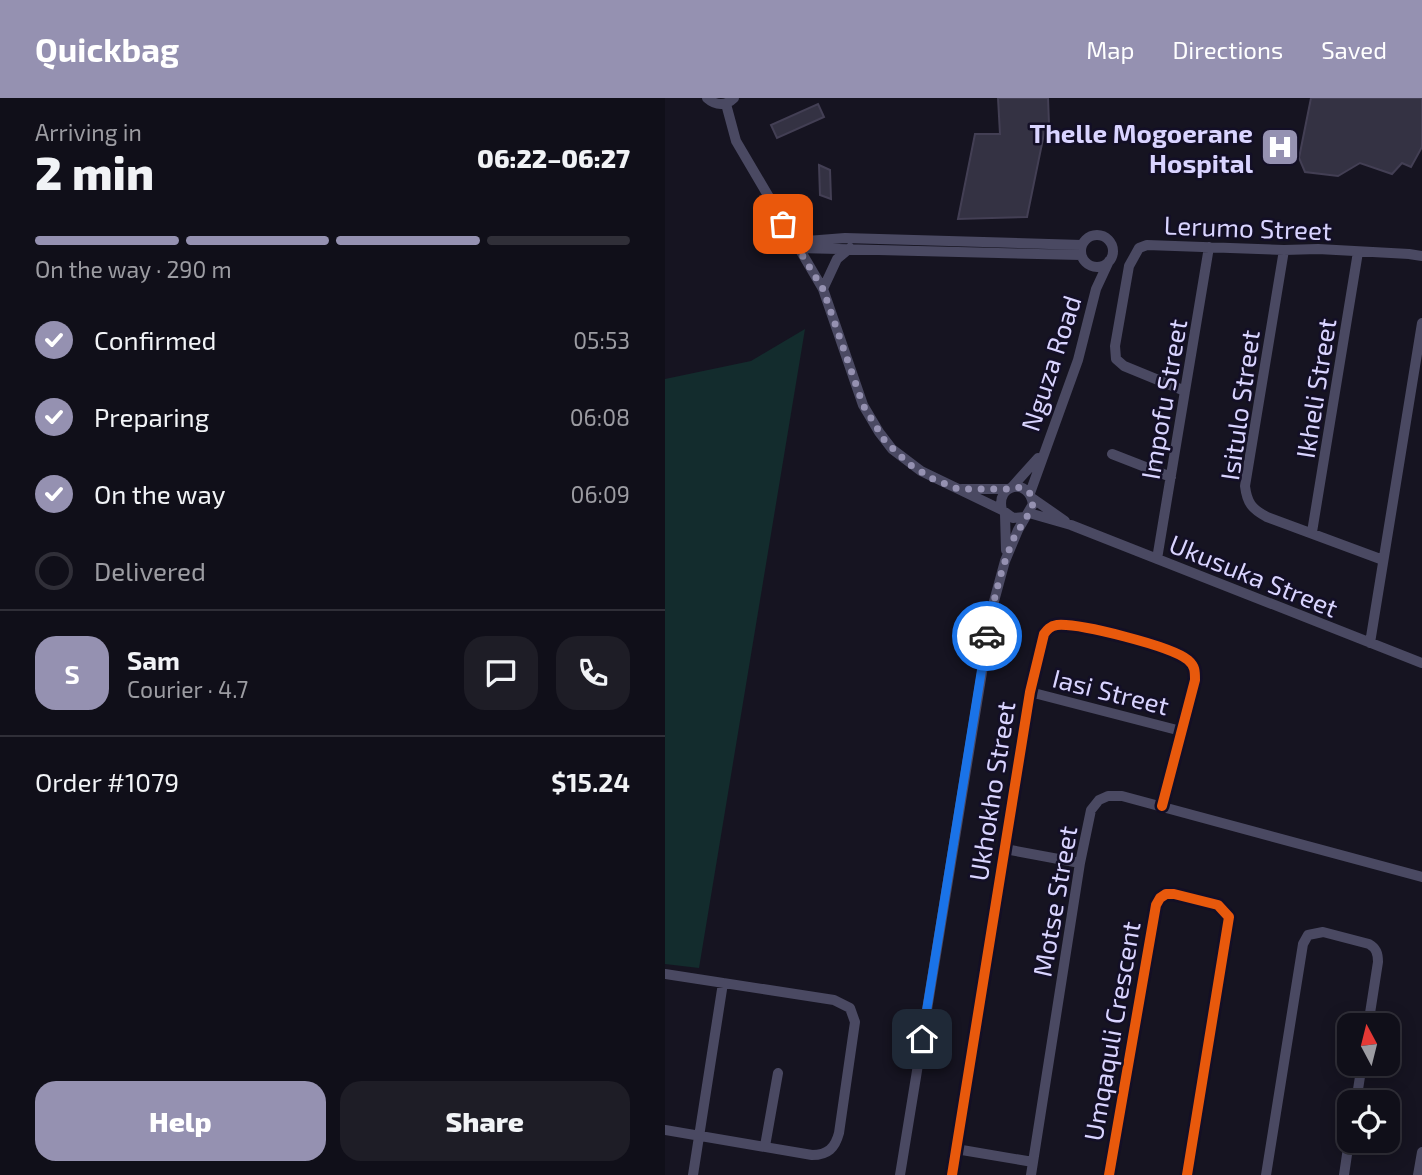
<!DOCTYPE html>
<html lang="en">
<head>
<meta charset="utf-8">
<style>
	body { margin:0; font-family:"Exo 2",sans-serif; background:#1e1d26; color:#f1f3f6; height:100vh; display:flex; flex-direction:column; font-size:26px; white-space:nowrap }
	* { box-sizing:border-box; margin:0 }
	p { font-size:23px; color:#9c9ca2 }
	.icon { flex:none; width:38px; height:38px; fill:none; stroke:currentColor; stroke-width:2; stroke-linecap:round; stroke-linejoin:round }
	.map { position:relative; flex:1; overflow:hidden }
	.drawer { display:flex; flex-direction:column; background:#100f19; width:665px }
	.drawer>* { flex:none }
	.needle { width:46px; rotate:353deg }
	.controls { position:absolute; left:672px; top:915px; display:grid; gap:14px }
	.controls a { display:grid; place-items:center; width:63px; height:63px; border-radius:14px; background:#100f19; box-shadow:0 4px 18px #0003,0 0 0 2px #302f38; font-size:35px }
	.pin { position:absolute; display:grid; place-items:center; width:60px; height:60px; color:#fff; margin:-30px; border-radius:14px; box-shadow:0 4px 10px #0006 }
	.courier { position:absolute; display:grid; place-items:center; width:70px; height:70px; margin:-35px; border:5px solid #1a73e8; border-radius:50%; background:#fff; color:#222; box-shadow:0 2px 9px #0007 }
	.headline em { font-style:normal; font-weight:800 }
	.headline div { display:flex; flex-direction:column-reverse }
	.headline { display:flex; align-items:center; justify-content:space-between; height:119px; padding:0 35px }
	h1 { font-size:46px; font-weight:800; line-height:52px }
	.bar { display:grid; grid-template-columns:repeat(4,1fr); gap:10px 7px; align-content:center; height:84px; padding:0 35px }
	.bar i { height:9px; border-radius:5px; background:#302f38 }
	.bar .active { background:#9591b1 }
	.bar p { grid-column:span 4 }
	.line { display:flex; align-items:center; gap:18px; padding:0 35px; border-top:2px solid #302f38 }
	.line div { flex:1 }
	.round { display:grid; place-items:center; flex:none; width:74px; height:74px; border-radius:21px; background:#1e1d26 }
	ol { padding:0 35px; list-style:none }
	li { display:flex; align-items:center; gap:21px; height:77px }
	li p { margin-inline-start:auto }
	li .icon { padding:7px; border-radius:50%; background:#9591b1; color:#fff; stroke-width:4 }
	li:last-child { color:#9c9ca2 }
	li i { width:38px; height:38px; border:4px solid #302f38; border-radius:50% }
	.cta { display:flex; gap:14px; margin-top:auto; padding:14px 35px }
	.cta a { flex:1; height:80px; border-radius:21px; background:#9591b1; color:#fff; font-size:28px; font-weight:800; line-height:80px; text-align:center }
	.cta a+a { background:#1e1d26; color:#f1f3f6 }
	header { display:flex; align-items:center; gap:42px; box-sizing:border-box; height:98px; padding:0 35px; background:#9591b1; color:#fff }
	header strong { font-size:33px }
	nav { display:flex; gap:38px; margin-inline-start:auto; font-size:24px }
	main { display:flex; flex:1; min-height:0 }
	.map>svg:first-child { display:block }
	.green { fill:#132c2d }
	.building { fill:#343243; stroke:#433f54; stroke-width:2 }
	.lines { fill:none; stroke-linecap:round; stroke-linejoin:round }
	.minor { stroke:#4a4962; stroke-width:10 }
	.cycleway-casing { stroke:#130f26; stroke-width:15 }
	.cycleway { stroke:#e8590c; stroke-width:10 }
	.done { stroke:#9591b1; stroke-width:7; stroke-dasharray:0 12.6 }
	.route { stroke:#1a73e8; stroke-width:9 }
	.labels { text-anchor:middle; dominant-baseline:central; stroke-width:5; stroke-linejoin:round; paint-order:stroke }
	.poi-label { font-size:26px; font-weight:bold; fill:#d9d4ff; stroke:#130f26; text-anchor:end }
	.street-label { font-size:26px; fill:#d9d4ff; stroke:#130f26 }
</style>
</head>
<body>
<header>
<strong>Quickbag</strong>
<nav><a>Map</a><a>Directions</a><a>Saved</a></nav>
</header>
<main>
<section class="drawer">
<div class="headline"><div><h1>2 min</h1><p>Arriving in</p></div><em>06:22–06:27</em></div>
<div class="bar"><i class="active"></i><i class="active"></i><i class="active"></i><i></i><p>On the way · 290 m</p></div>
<ol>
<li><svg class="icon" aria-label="check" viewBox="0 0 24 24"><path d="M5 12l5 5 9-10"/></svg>Confirmed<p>05:53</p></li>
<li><svg class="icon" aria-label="check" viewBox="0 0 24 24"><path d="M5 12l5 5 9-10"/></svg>Preparing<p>06:08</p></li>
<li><svg class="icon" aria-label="check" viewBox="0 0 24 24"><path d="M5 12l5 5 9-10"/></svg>On the way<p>06:09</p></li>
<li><i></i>Delivered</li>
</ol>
<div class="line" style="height:126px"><b class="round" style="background:#9591b1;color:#fff">S</b><div><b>Sam</b><p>Courier · 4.7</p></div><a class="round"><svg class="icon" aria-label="chat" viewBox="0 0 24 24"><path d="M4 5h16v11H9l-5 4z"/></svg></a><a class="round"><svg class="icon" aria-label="phone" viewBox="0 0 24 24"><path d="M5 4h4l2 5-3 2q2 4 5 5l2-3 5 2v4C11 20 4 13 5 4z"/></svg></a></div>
<div class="line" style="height:91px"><div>Order #1079</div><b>$15.24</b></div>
<div class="cta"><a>Help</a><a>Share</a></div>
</section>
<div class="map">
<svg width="757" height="1077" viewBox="0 0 757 1077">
	<rect width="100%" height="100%" fill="#161421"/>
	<path class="green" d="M140 231 34 870 0 866V281L86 263Z"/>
	<path class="building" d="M333 0H383L384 26H381L362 119 293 121 310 36H335Z
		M646 0H757V49L746 69 737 65 727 76 695 65 673 78 640 74 634 60Z
		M153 6 159 19 112 40 106 27Z
		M154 67 165 72 166 101 155 97Z"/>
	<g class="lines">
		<path class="minor" d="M42 0C51 8 61 8 69 0
			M61 6 71 43 158 191 198 307 214 334 227 351 256 373 337 412
			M416 153a16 16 0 1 1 32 0a16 16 0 1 1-32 0Z
			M129 144 180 140 417 147
			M133 150 416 157
			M619 152 580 388C582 405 587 411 602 419L718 462
			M158 191 172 161 185 150
			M520 293 459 268 451 261 450 248 464 168 474 150 482 147 619 152 653 151 744 156 757 158
			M447 356 506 379
			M347 389 373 360
			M297 391H343
			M365 395 413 262 431 191 444 163
			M367 400 400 423
			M364 415 406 427 757 565
			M340 416 341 452
			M647 434 693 154
			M492 461 544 149
			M705 545 757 225
			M365 594 516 633
			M340 751 415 765
			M0 876 169 902 185 910 190 924 174 1035C170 1050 163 1057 147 1057L0 1032
			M691 1004 697 966
			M100 1048 113 975
			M291 1051 368 1064
			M28 1077 58 885
			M235 1077 328 507 340 463 353 432 368 406C364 379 330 386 337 412L348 420 360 419
			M287 1077 365 594 379 536C382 532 385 528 392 527 414 525 506 548 523 562 530 568 530 573 530 582L497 708
			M366 1077 415 765 426 712 434 702 443 698H457L757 779
			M444 1077 491 807 495 800 501 796H509L553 807 564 819 522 1077
			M601 1077 638 846 643 837 658 834 704 846C711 850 713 855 713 864L703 928
			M679 1077 684 1043
			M753 1077 757 1054"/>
		<g class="cycleway-casing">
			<path id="cycleway" d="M287 1077 365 594 379 536C382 532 385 528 392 527 414 525 506 548 523 562 530 568 530 573 530 582L497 708
				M444 1077 491 807 495 800 501 796H509L553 807 564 819 522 1077"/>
		</g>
		<use href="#cycleway" class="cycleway"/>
	</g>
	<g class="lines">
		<path class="done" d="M118 126 158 191 198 307 220 343 244 366 268 381 293 391H344C354 387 367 391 368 404 368 412 352 433 348 442 335 473 328 505 322 538"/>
		<path class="route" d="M257 941 322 538"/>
	</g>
	<defs>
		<g id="hospital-square" transform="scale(2.0125)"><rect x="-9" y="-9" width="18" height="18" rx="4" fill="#9591b1" stroke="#130f26"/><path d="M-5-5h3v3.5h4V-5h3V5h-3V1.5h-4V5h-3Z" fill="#fff"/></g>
	</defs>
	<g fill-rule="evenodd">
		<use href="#hospital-square" x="615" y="49"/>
	</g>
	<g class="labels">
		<g class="poi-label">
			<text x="588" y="34">Thelle Mogoerane<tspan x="588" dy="30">Hospital</tspan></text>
		</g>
		<g class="street-label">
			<text transform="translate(583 129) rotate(2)">Lerumo Street</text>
			<text transform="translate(385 265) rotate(-72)">Nguza Road</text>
			<text transform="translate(650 290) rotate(-81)">Ikheli Street</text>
			<text transform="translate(498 301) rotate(-80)">Impofu Street</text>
			<text transform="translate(574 307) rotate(-82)">Isitulo Street</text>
			<text transform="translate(589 477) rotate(22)">Ukusuka Street</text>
			<text transform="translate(446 593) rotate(14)">Iasi Street</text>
			<text transform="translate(326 693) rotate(-81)">Ukhokho Street</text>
			<text transform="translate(389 803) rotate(-80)">Motse Street</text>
			<text transform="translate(446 933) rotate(-80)">Umqaquli Crescent</text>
		</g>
	</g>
</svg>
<div class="controls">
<a><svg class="needle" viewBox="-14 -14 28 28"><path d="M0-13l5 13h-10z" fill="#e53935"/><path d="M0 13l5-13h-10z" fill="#9c9ca2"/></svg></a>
<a><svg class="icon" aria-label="locate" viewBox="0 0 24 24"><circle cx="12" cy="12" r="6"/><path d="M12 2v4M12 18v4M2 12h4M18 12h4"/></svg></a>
</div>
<div class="pin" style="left:118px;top:126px;background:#ea580c"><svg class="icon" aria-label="bag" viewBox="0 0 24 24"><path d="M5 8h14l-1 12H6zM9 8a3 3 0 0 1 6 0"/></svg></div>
<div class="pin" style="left:257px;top:941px;background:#1f2937"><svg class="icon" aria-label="home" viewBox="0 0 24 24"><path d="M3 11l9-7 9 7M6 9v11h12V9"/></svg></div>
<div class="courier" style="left:322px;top:538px"><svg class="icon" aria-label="car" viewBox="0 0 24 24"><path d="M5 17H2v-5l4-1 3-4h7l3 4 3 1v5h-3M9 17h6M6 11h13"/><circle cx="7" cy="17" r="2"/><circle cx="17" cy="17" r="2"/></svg></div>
</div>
</main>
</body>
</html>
